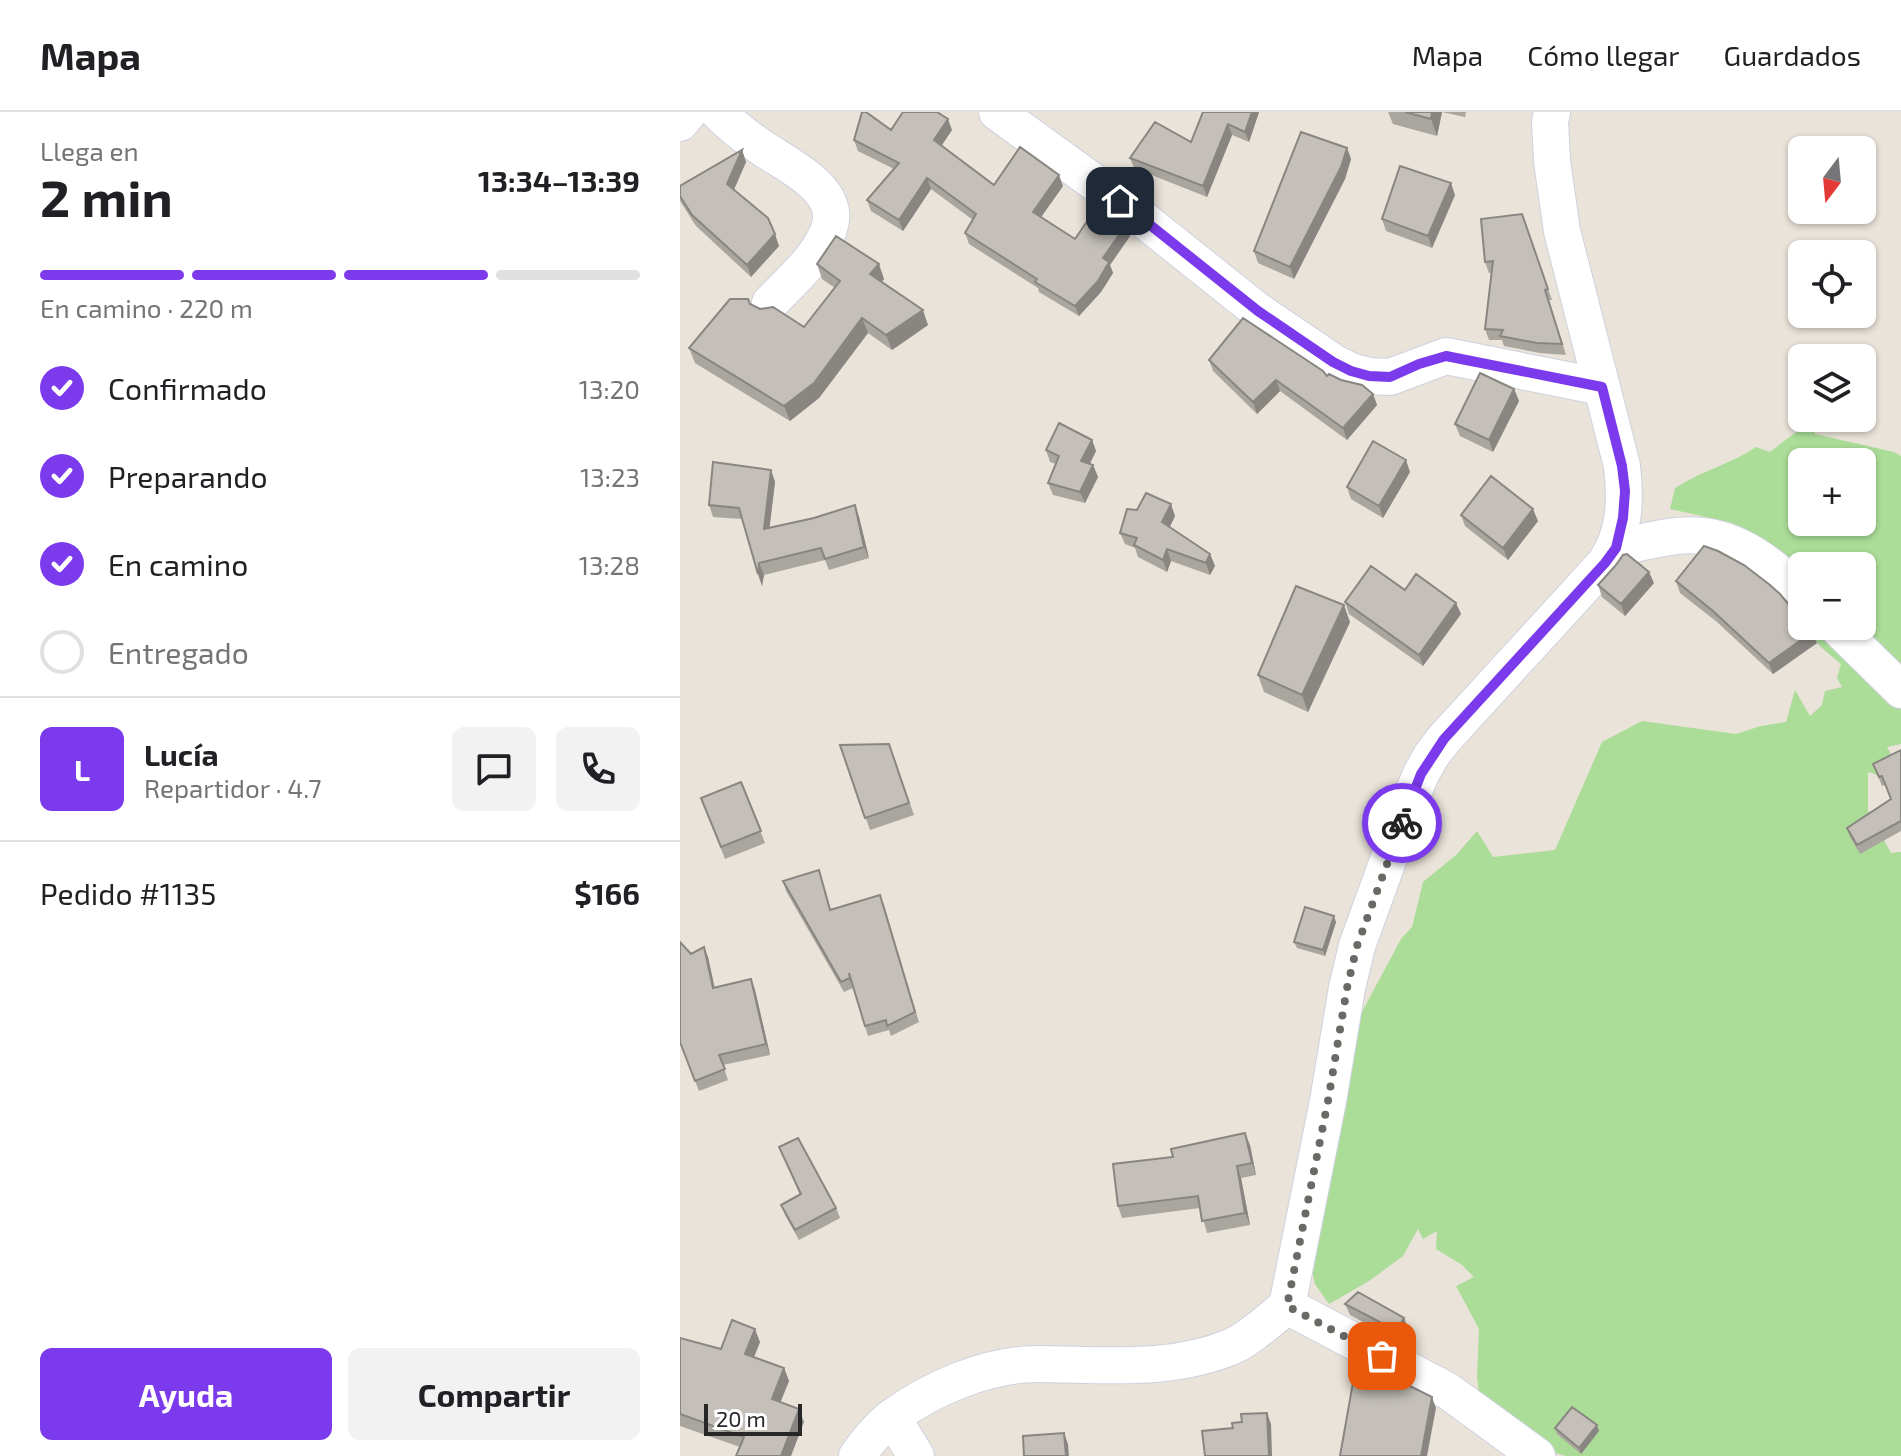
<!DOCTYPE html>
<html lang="es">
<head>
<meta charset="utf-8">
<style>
	body { margin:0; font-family:"Exo 2",sans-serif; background:#f2f2f2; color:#202124; height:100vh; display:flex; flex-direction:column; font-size:30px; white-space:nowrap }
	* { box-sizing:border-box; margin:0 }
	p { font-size:26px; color:#757577 }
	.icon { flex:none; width:44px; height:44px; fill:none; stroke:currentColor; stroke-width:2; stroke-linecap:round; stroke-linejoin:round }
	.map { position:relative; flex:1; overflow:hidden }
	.side { display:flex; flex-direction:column; background:#fff; width:680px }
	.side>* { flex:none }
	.needle { width:52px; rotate:196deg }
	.buttons { position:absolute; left:1108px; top:24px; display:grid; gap:16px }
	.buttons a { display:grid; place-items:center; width:88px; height:88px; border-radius:12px; background:#fff; box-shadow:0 2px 6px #0004; font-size:40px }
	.scale { position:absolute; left:24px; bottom:20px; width:98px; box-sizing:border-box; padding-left:8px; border:4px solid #272727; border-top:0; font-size:22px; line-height:28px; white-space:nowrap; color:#272727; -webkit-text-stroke:6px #fff; paint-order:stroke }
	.pin { position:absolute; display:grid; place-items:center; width:68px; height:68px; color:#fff; margin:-34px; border-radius:16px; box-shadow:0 4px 12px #0006 }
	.courier { position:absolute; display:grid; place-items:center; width:80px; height:80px; margin:-40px; border:6px solid #7c3aed; border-radius:50%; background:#fff; color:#222; box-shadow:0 2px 10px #0007 }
	.headline em { font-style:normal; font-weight:700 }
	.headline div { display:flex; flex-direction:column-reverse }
	.headline { display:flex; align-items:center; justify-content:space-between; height:136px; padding:0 40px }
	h1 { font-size:52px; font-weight:700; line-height:60px }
	.bar { display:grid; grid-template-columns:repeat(4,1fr); gap:12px 8px; align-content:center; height:96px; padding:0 40px }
	.bar i { height:10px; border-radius:6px; background:#e0e0e0 }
	.bar .on { background:#7c3aed }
	.bar p { grid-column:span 4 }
	.line { display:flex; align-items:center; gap:20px; padding:0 40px; border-top:2px solid #e0e0e0 }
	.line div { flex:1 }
	.round { display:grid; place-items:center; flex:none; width:84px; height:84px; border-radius:12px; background:#f2f2f2 }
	ol { padding:0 40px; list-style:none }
	li { display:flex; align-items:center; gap:24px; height:88px }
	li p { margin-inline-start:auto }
	li .icon { padding:8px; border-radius:50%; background:#7c3aed; color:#fff; stroke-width:4 }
	li:last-child { color:#757577 }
	li i { width:44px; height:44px; border:4px solid #e0e0e0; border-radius:50% }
	.action { display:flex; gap:16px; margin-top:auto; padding:16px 40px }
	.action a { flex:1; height:92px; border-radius:12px; background:#7c3aed; color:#fff; font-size:32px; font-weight:700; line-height:92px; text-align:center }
	.action a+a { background:#f2f2f2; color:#202124 }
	header { display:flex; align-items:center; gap:48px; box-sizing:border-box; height:112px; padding:0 40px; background:#fff; border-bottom:2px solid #e0e0e0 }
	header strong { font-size:38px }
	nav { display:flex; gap:44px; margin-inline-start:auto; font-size:28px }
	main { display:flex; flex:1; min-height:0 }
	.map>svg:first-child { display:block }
	.green { fill:#abdd98; fill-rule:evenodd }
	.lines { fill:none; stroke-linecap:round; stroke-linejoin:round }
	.minor-casing { stroke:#cfd1df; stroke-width:38 }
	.minor { stroke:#fff; stroke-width:36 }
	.wall { fill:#a9a59f }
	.shaded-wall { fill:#898682 }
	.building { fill:#c4c0b9; stroke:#898682; stroke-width:2 }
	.done { stroke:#6b6965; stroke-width:8; stroke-dasharray:0 14.4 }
	.route { stroke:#7c3aed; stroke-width:10 }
</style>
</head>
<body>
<header>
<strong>Mapa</strong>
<nav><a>Mapa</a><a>Cómo llegar</a><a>Guardados</a></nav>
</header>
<main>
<section class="side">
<div class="headline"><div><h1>2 min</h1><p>Llega en</p></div><em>13:34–13:39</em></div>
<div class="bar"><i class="on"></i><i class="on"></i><i class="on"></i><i></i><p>En camino · 220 m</p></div>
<ol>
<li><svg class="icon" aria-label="check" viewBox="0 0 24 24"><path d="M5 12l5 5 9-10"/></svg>Confirmado<p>13:20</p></li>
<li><svg class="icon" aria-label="check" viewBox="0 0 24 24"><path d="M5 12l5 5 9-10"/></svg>Preparando<p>13:23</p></li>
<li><svg class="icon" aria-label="check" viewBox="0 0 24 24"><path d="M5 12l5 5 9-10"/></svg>En camino<p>13:28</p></li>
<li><i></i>Entregado</li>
</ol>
<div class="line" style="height:144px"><b class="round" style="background:#7c3aed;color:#fff">L</b><div><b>Lucía</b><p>Repartidor · 4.7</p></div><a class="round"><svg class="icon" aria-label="chat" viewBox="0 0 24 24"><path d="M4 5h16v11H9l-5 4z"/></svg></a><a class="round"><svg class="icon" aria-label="phone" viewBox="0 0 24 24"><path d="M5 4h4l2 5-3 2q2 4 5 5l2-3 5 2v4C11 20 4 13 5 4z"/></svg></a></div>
<div class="line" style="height:104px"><div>Pedido #1135</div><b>$166</b></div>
<div class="action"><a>Ayuda</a><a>Compartir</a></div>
</section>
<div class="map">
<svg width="1221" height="1344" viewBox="0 0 1221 1344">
	<rect width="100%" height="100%" fill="#e9e3d9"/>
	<path class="green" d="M1130 306H1132L1135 322 1214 340 1221 344V632L1207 635 1221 659 1213 668 1188 660V699L1211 741 1221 740V1344H886L804 1322 797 1265 799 1217 776 1174 794 1165 782 1153 756 1137 757 1119 743 1127 738 1117 723 1144 689 1169 649 1192 635 1172 627 1136 675 913 721 827 732 815 743 770 776 743 797 719 813 745 875 738 922 630 962 609 1056 622 1081 614 1106 610 1115 578 1130 604 1142 593 1145 579 1162 575 1157 566 1161 552 1142 536 1123 514H1182V454H1122V513L1063 432 1053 411 990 397 995 376C1021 359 1051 352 1076 335L1090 340 1120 317ZM1122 350H1182V410H1122Z"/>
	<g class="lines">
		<g class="minor-casing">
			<path id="minor" d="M38 0C51 13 66 25 81 35 105 52 160 76 150 113 143 142 110 170 90 191
				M317 0 440 89 578 199 653 250 671 259 689 264 710 265 766 244 922 275
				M0 11 9 0
				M936 436C956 432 976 426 997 424 1050 418 1085 448 1122 481
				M1156 514 1221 578
				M607 1194 768 1279 857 1344
				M212 1305 236 1344
				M177 1344C187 1330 200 1314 214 1304 252 1276 307 1253 355 1252 422 1252 489 1261 553 1234 569 1227 592 1206 607 1194L648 989 667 876 677 834 730 688 741 662 751 644 764 627 925 451C945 421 946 389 942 354L882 119 872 49 870 10 872 0"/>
		</g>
		<use href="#minor" class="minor"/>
	</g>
	<path class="wall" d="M523 0H579L569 30 552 23 527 85 454 56 450 46 511 30Z
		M708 0H786L785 5 762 0 757 24 713 12Z
		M211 18H272L261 34 314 73 383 74 361 105 395 127 446 113 450 124 430 153 433 161 421 180 399 204 359 180 358 176 289 132 285 121 293 108 251 77 223 119 191 99 187 88 214 57 178 39 174 28Z
		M667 36 671 47 665 67 614 167 578 151 574 139Z
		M62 38 66 50 54 78 99 134 71 165 16 114 0 89V74Z
		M775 83 752 136 706 119 702 107Z
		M842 102 872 188H869L886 243 860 241 824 234 822 228H809L805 217 812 161H809L805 150Z
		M137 152 204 167 202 170 248 213 212 238 188 221 139 286 110 309 15 251 9 236 70 192 124 215 155 176 142 167Z
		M529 248 647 264 693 282 697 293 667 328 600 279 577 302 533 259Z
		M834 277 839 289 813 340 780 324 775 312Z
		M412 328 416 339 410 352 413 353 418 365 405 391 373 383 368 371 376 352 370 350 366 338Z
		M91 358 95 370 89 416 134 406 175 393 179 405 189 446 149 458 145 448 84 463 82 474 62 407 33 405 29 393Z
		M730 360 703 406 671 387 667 375Z
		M781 403 858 409 828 448 785 414Z
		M495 404 490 415 530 442 535 454 530 463 491 449 487 460 458 445 455 436 445 432 440 421Z
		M996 469 1137 531 1093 562 1037 510 1000 481Z
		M974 471 945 504 922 485 918 473Z
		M725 478 776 491 781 502 743 554 669 502 665 490Z
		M670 510 628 600 584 580 578 563Z
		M209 632 234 703 190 718 160 633Z
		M1221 638V719L1180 742 1170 725 1167 716 1211 687 1205 673 1202 674 1193 652Z
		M61 670 85 731 45 747 21 686Z
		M142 768 151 798 204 793 239 910 211 924 209 918 188 924 173 876 164 880 106 779 103 769Z
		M656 810 645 844 617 836 614 830Z
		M24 835 28 845 34 876 71 867 75 878 90 943 43 953 48 968 19 979 0 930 11 842Z
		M570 1033 576 1063 561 1066 570 1113 527 1121 520 1096 442 1106 438 1094 493 1045Z
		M99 1035 156 1096 160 1106 119 1128 105 1103 101 1093 120 1083Z
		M665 1192 724 1206 728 1217 721 1230 670 1203Z
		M0 1226 41 1237 80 1230 74 1245 104 1256 109 1269 100 1291 124 1310 60 1335 0 1314Z
		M917 1313 919 1319 901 1342 877 1322 875 1316Z"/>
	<path class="shaded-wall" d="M572 0H579L569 30 565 20Z
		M752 0H762L757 24 751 7Z
		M268 7 272 18 258 39 254 28Z
		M548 12 552 23 527 85 523 74Z
		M667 36 671 47 665 67 614 167 610 155Z
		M62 38 66 50 51 84 47 72Z
		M379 63 383 74 357 111 353 100Z
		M247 66 251 77 223 119 219 108Z
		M771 71 775 83 752 136 748 124Z
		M446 113 450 124 430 153 433 161 421 180 399 204 395 194 423 146Z
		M95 122 99 134 71 165 67 153Z
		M199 152 204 167 196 176 190 162Z
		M243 198 248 213 212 238 206 223Z
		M182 206 188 221 139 286 110 309 104 294Z
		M596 268 600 279 577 302 573 290Z
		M834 277 839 289 813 340 809 328Z
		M693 282 697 293 667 328 663 316Z
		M412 328 416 339 405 361 401 349Z
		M726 348 730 360 703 406 699 394Z
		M413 353 418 365 405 391 400 380Z
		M91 358 95 370 88 429 84 417Z
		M491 392 495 404 486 422 482 410Z
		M175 393 179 405 189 446 184 435Z
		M853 397 858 409 828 448 823 436Z
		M487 437 491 449 487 460 483 448Z
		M530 442 535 454 530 463 526 451Z
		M79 451 84 463 82 474 78 462Z
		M969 460 974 471 945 504 941 492Z
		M776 491 781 502 743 554 739 543Z
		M664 493 670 510 628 600 622 583Z
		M1132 520 1137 531 1093 562 1089 551Z
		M654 804 656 810 645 844 643 838Z
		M24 835 28 845 37 886 33 876Z
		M71 867 75 878 90 943 86 932Z
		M565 1021 570 1033 576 1063 572 1051Z
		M557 1054 561 1066 570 1113 565 1101Z
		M724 1206 728 1217 721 1230 717 1219Z
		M75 1217 80 1230 70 1255 65 1242Z
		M104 1256 109 1269 96 1301 92 1287Z
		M696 1256 700 1267 694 1277 690 1266Z
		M752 1285 756 1296 747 1344H741Z
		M119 1297 124 1310 111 1344H101Z
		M587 1301 591 1312 592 1344H589Z
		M917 1313 919 1319 901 1342 899 1336Z
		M384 1321 388 1332 389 1344H386Z"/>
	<path class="building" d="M182 0H186L211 18 223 0H257L268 7 254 28 314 73 340 35 379 63 353 100 395 127 419 92 446 113 423 146 429 150 418 169 395 194 355 170 357 167 285 121 296 102 247 66 219 108 187 88 219 51 174 28Z
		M523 0H572L565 20 548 12 523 74 450 46 475 10 511 30Z
		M725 0H752L751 7Z
		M621 20 667 36 661 55 610 155 574 139Z
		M62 38 47 72 88 106 95 122 67 153 12 103 0 84V74Z
		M720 54 771 71 748 124 702 107Z
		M842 102 868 177 865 178 882 232 857 231 820 224 823 218 805 217 813 149 805 150 801 107Z
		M156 124 199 152 190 162 243 198 206 223 182 206 134 271 104 294 9 236 50 187H68L70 192 80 197 93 195 124 215 160 169 137 152Z
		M563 206 643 259 647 264 649 262 661 268 682 273 693 282 663 316 596 268 573 290 529 248Z
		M800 261 834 277 809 328 775 312Z
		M379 311 412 328 401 349 413 353 400 380 368 371 379 344 366 338Z
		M693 329 726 348 699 394 667 375Z
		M33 350 91 358 84 417 134 406 175 393 184 435 145 447 141 436 79 451 78 462 59 396 29 393Z
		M811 364 853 397 823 436 781 403Z
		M466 381 491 392 482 410 530 442 526 451 487 437 483 448 454 433 457 426 440 421 447 397 457 398Z
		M1024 434 1038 439 1064 453 1090 473 1100 482 1122 508V514H1128L1132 520 1089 551 1033 499 996 469Z
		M947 442 969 460 941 492 918 473 936 453 943 443Z
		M691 454 725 478 736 462 776 491 739 543 665 490Z
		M616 474 664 493 622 583 578 563Z
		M209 632 229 691 185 706 160 633Z
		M1221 638V709L1177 733 1167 716 1211 687 1202 664 1199 665 1193 652Z
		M61 670 81 719 41 735 21 686Z
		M139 758 150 798 200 783 235 900 207 914 206 908 185 914 169 861 170 866 161 870 103 769Z
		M625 795 654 804 643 838 614 830Z
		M0 830 11 842 24 835 33 876 71 867 86 932 39 943 45 957 15 969 0 930Z
		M565 1021 572 1051 557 1054 565 1101 522 1109 518 1084 438 1094 433 1052 493 1045 491 1037Z
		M118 1026 156 1096 115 1118 101 1093 121 1082 99 1035Z
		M678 1180 724 1206 717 1219 665 1192Z
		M52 1208 75 1217 65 1242 104 1256 92 1287 119 1297 101 1344H56L64 1325 0 1302V1226L41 1237Z
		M686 1250 696 1256 690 1266 728 1273 752 1285 741 1344H660L674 1265 683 1267Z
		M892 1295 917 1313 899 1336 875 1316Z
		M587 1301 589 1344H525L522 1319 553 1316 552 1311 562 1310 561 1302Z
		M384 1321 386 1344H344L343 1324Z"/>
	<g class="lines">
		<path class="done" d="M702 1244 607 1194 648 989 667 876 677 834 722 711"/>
		<path class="route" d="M440 89 578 199 653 250 671 259 689 264 710 265 739 252 766 244 922 275 942 354 945 379 943 406 936 436 925 451 764 627 741 662 722 711"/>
	</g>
</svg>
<div class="buttons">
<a><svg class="needle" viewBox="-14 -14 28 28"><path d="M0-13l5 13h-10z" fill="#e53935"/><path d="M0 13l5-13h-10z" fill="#757577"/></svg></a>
<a><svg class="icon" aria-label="locate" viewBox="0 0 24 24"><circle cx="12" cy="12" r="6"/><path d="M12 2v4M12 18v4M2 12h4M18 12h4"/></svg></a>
<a><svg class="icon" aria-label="layers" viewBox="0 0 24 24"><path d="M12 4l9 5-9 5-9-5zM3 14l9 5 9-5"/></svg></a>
<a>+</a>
<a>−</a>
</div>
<div class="scale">20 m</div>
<div class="pin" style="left:702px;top:1244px;background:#ea580c"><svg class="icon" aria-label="bag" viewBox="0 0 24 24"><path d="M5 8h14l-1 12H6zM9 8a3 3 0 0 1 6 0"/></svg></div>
<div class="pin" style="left:440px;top:89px;background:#1f2937"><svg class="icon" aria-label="home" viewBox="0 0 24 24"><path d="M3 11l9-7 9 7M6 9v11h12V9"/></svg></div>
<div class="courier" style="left:722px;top:711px"><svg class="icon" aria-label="bike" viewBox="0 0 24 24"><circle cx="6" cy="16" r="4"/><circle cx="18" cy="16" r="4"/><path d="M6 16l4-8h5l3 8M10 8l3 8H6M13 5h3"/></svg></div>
</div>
</main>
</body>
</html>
